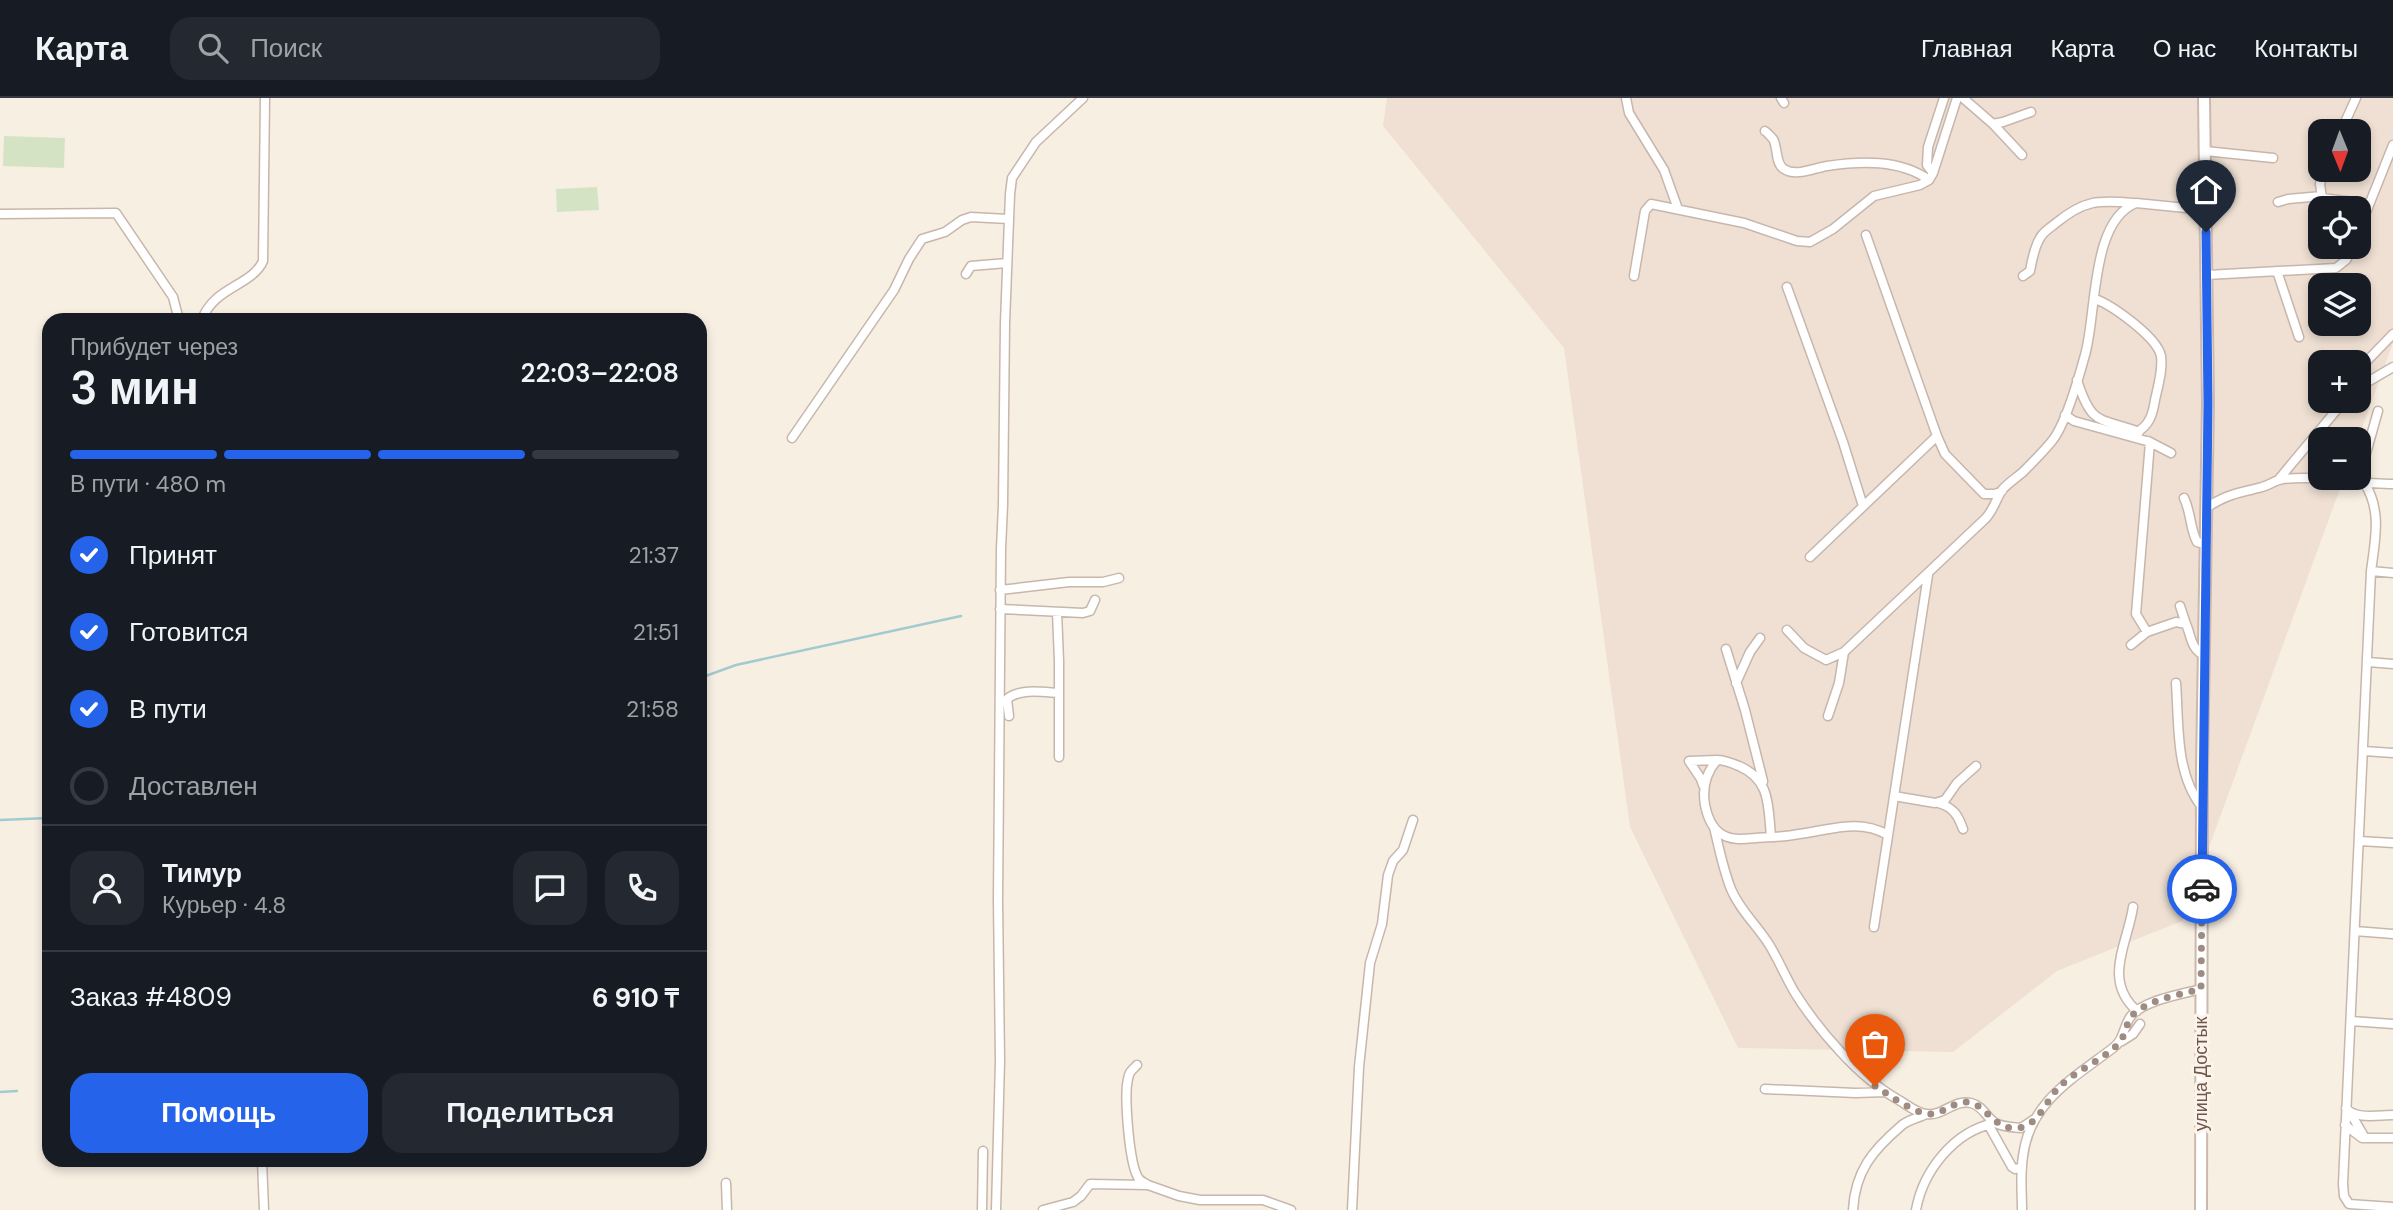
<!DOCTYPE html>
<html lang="ru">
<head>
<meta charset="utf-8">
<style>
	body { margin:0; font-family:"DM Sans",sans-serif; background:#242831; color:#f1f3f6; height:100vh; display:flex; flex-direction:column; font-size:26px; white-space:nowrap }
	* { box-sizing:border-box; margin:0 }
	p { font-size:23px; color:#9ea1a6 }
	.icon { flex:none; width:38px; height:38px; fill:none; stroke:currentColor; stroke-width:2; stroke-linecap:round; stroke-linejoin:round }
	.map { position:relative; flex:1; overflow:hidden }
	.side { position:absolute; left:42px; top:215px; width:665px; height:854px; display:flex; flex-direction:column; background:#171b24; border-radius:21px; box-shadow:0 4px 10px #0003 }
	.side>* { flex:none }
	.needle { width:46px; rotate:179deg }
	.buttons { position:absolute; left:2308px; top:21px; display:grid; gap:14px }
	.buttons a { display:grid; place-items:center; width:63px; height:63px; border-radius:14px; background:#171b24; box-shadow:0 4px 10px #0003; font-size:35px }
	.pin { position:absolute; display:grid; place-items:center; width:60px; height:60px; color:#fff; margin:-72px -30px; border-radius:50% 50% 50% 0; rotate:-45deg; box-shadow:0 0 7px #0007 }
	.pin .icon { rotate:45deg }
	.courier { position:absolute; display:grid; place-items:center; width:70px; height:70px; margin:-35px; border:5px solid #2563eb; border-radius:50%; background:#fff; color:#222; box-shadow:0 2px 9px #0007 }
	.head em { font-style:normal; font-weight:600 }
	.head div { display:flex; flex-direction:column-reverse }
	.head { display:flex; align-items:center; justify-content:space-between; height:119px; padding:0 28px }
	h1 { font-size:46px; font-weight:600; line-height:52px }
	.bar { display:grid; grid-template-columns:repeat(4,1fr); gap:10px 7px; align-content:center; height:84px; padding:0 28px }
	.bar i { height:9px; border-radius:5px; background:#363941 }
	.bar .selected { background:#2563eb }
	.bar p { grid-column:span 4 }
	.line { display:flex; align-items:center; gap:18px; padding:0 28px; border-top:2px solid #363941 }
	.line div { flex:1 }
	.round { display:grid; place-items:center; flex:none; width:74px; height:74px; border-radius:21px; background:#242831 }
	ol { padding:0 28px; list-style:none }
	li { display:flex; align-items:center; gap:21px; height:77px }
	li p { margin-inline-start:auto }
	li .icon { padding:7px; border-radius:50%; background:#2563eb; color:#fff; stroke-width:4 }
	li:last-child { color:#9ea1a6 }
	li i { width:38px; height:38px; border:4px solid #363941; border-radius:50% }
	.primary-button { display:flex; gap:14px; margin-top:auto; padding:14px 28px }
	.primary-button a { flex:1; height:80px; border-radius:21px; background:#2563eb; color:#fff; font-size:28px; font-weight:600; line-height:80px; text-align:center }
	.primary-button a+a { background:#242831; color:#f1f3f6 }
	header { display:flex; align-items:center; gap:42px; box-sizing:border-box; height:98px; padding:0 35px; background:#171b24; border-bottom:2px solid #363941 }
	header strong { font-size:33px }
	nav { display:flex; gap:38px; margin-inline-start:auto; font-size:24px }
	.search { width:490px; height:63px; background:#242831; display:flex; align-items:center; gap:18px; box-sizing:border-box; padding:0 24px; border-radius:21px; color:#9ea1a6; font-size:26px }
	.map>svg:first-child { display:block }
	.residential { fill:#efe0d3; fill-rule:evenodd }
	.green { fill:#d3e3c4 }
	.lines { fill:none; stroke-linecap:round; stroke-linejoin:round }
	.stream { stroke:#a2cbcf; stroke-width:2.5 }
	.street-casing { stroke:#c7b6ac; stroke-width:11 }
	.secondary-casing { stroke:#ccb8ac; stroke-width:14 }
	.street { stroke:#fff; stroke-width:8 }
	.secondary { stroke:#fff; stroke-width:10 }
	.done { stroke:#9e8c82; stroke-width:7; stroke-dasharray:0 12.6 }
	.route { stroke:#2563eb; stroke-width:9 }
	.labels { text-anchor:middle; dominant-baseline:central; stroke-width:6; stroke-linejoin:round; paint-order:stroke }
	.street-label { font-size:18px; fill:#6d564d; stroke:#fcf3e9 }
</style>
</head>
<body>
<header>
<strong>Карта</strong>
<div class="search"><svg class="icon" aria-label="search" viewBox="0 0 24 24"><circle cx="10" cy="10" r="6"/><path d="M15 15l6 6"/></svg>Поиск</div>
<nav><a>Главная</a><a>Карта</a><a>О нас</a><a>Контакты</a></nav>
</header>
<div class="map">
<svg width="2393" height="1112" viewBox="0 0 2393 1112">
	<rect width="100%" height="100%" fill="#f8efe3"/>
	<path class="residential" d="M1387 0H2393V245L2358 341H2320V380H2344L2182 823 2057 873 1953 954 1738 950 1630 729 1564 250 1383 28ZM2320 33H2359V72H2320ZM2320 110H2359V149H2320ZM2320 187H2359V226H2320ZM2320 264H2359V303H2320Z"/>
	<path class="green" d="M4 38 65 40 64 70 3 68Z
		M597 89 599 112 557 114 556 91Z"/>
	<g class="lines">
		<path class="stream" d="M700 580 736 567 961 518
			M0 722 49 720
			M0 994 17 993"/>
		<g class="street-casing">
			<path id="street" d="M1626 0 1629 15 1664 72 1678 111
				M1781 0 1784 5
				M1963 0 1993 26 2022 57
				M1993 26 2003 24 2031 14
				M1765 33C1766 33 1772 40 1773 41 1778 49 1775 66 1784 71 1796 79 1814 70 1827 68 1860 63 1900 61 1929 82
				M2341 33 2356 0
				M2205 53 2273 60
				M2324 72 2320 86 2322 100 2369 106
				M1933 75 1957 0
				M2278 104 2288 101 2322 98
				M0 116 116 115 173 199 179 222
				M2359 132 2393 47
				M1866 137 1937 338 1945 356 1984 396H1995L2002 393
				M2277 173 2299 239
				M966 176 971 168 1007 165
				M2207 177 2336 170 2346 162 2353 149
				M1634 178 1645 113 1651 106 1744 125 1797 143 1810 144 1833 131 1874 98 1920 87 1929 82 1933 75 1927 67 1928 49 1944 0
				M2023 178 2030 173C2032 162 2034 150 2040 140 2043 134 2050 130 2056 125 2084 102 2098 102 2133 105
				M1787 189 1843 344 1863 408
				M2095 201C2112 207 2157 239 2161 258 2163 272 2158 288 2155 302 2153 315 2150 327 2137 334
				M202 222C213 189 252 188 263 163L265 0
				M2359 276 2364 266 2393 236
				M2077 282C2092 329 2099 319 2139 334
				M2359 289 2393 269
				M2065 317 2074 323 2150 344 2136 516 2147 534 2176 524 2186 526C2191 537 2191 552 2204 557
				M792 340 894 192 909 161 922 141 945 134 962 122 971 119 1008 121
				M2148 343 2171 355
				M2279 381 2344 303
				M2358 384 2378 313
				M2365 386C2382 413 2375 443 2371 473L2343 1086 2344 1098 2349 1106 2393 1109
				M2184 400C2191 414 2190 431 2197 444L2205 446
				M2206 410C2229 395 2237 396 2262 389 2270 387 2275 382 2283 381 2320 377 2356 386 2393 386
				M1810 459 1937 338
				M2371 473 2393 475
				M1000 492 1069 484H1103L1119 480
				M2180 508 2186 526
				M1000 511 1083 515 1090 513 1095 502
				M1057 514 1059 563V659
				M1787 532 1804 550 1826 562 1844 554
				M2131 547 2147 534
				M1726 551 1745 612 1763 683
				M2368 564 2393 566
				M1736 585 1750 554 1760 540
				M2176 585C2179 625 2175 676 2202 709
				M1009 618 1007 601C1020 590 1043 594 1058 595
				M1828 618 1839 585 1844 554 1986 420C1994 411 1996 401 2002 392 2008 385 2016 380 2023 374 2033 364 2043 354 2052 343 2066 326 2079 279 2085 257 2097 216 2090 123 2136 105L2206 112
				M2364 653 2393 655
				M1703 687 1701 681 1689 663 1717 662
				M1894 698 1935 705 1945 702 1957 685 1976 668
				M1938 705C1953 709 1958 717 1963 731
				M1714 729C1719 750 1723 771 1731 791 1740 813 1758 828 1770 848 1779 863 1786 880 1795 895 1819 933 1859 979 1897 1001 1906 1006 1916 1015 1926 1016 1942 1019 1954 1001 1971 1005 1983 1008 1986 1019 1995 1025 2003 1029 2013 1029 2021 1030L2036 1020
				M1771 739C1768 708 1771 682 1739 668 1731 665 1725 662 1717 662 1706 675 1702 690 1705 707 1707 717 1711 729 1720 735 1730 743 1744 741 1756 740 1770 739 1785 739 1799 736 1830 732 1859 720 1888 737
				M2360 743 2393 745
				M2133 809C2128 845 2102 882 2137 913
				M1874 829 1928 477
				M2355 833 2393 836
				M2351 923 2393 926
				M2122 943 2133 936 2140 926
				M1137 967C1132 972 1129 974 1128 981 1124 997 1129 1068 1139 1081 1142 1084 1145 1085 1148 1087
				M1765 991 1855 995 1886 994
				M2346 1010C2356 1022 2378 1017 2393 1017
				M2351 1016 2365 1040
				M1988 1026 2012 1069 2015 1071 2022 1069
				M2345 1027 2362 1040H2393
				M262 1062 264 1112
				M726 1085 727 1112
				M982 1112 983 1053
				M996 1112 1000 963 998 802 1001 451 1003 407 1005 225 1010 96 1012 80 1036 44 1083 0
				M1043 1112 1073 1104 1081 1098 1090 1086 1148 1087 1179 1098 1200 1102H1263L1291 1112
				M1352 1112 1359 969 1370 865 1382 826 1388 777 1393 763 1403 752 1413 722
				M1853 1112C1855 1073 1873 1052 1901 1028 1907 1022 1919 1020 1926 1016
				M1916 1112C1923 1073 1954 1033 1995 1025
				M2022 1112C2022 1094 2020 1076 2023 1058 2030 1003 2074 980 2113 950 2125 941 2123 928 2131 918 2144 902 2182 896 2201 891"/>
		</g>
		<g class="secondary-casing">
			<path id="secondary" d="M2201 1112 2202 670 2208 305 2204 0"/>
		</g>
		<use href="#street" class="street"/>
		<use href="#secondary" class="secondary"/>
	</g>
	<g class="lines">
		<path class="done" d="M1875 988C1890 997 1920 1021 1937 1015 1948 1011 1955 1004 1967 1004 1987 1005 1995 1037 2023 1029 2038 1025 2048 1001 2058 990 2076 972 2102 963 2118 946 2127 937 2125 922 2136 914 2154 900 2179 897 2201 891L2202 791"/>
		<path class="route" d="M2202 791 2208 305 2206 134"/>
	</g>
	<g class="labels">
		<g class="street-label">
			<text transform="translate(2201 976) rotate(-90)">улица Достык</text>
		</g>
	</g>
</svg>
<div class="buttons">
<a><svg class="needle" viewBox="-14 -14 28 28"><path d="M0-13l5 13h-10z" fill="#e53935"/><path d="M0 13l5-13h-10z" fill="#9ea1a6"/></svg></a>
<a><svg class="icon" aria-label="locate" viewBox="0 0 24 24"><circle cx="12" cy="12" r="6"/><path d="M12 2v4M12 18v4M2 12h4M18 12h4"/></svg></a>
<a><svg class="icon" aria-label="layers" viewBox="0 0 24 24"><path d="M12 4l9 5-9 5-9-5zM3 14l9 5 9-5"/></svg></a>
<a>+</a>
<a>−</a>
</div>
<div class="pin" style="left:1875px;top:988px;background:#ea580c"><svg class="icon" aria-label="bag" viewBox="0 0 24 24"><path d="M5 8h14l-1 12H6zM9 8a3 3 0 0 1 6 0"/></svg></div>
<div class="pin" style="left:2206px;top:134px;background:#1f2937"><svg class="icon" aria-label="home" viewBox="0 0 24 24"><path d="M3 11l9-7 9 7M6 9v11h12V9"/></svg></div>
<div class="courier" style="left:2202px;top:791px"><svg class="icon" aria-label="car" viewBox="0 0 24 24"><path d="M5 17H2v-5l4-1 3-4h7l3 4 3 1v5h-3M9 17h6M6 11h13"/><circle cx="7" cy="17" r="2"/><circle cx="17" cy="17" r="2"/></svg></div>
<section class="side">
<div class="head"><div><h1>3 мин</h1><p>Прибудет через</p></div><em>22:03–22:08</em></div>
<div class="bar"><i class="selected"></i><i class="selected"></i><i class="selected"></i><i></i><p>В пути · 480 m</p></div>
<ol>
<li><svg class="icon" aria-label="check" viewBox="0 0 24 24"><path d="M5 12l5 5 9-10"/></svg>Принят<p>21:37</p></li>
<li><svg class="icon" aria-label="check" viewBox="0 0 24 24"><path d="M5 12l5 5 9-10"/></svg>Готовится<p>21:51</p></li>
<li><svg class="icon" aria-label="check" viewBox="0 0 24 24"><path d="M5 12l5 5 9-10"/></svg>В пути<p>21:58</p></li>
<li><i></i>Доставлен</li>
</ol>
<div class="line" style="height:126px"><a class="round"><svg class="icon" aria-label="person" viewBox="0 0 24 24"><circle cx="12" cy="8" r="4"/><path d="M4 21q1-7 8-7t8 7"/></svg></a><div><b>Тимур</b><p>Курьер · 4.8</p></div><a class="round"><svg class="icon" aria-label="chat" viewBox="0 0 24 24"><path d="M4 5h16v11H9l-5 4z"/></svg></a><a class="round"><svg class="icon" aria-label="phone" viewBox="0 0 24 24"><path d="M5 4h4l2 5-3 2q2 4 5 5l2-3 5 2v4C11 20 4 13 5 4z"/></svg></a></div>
<div class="line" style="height:91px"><div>Заказ #4809</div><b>6 910 ₸</b></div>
<div class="primary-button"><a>Помощь</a><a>Поделиться</a></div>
</section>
</div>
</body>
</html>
